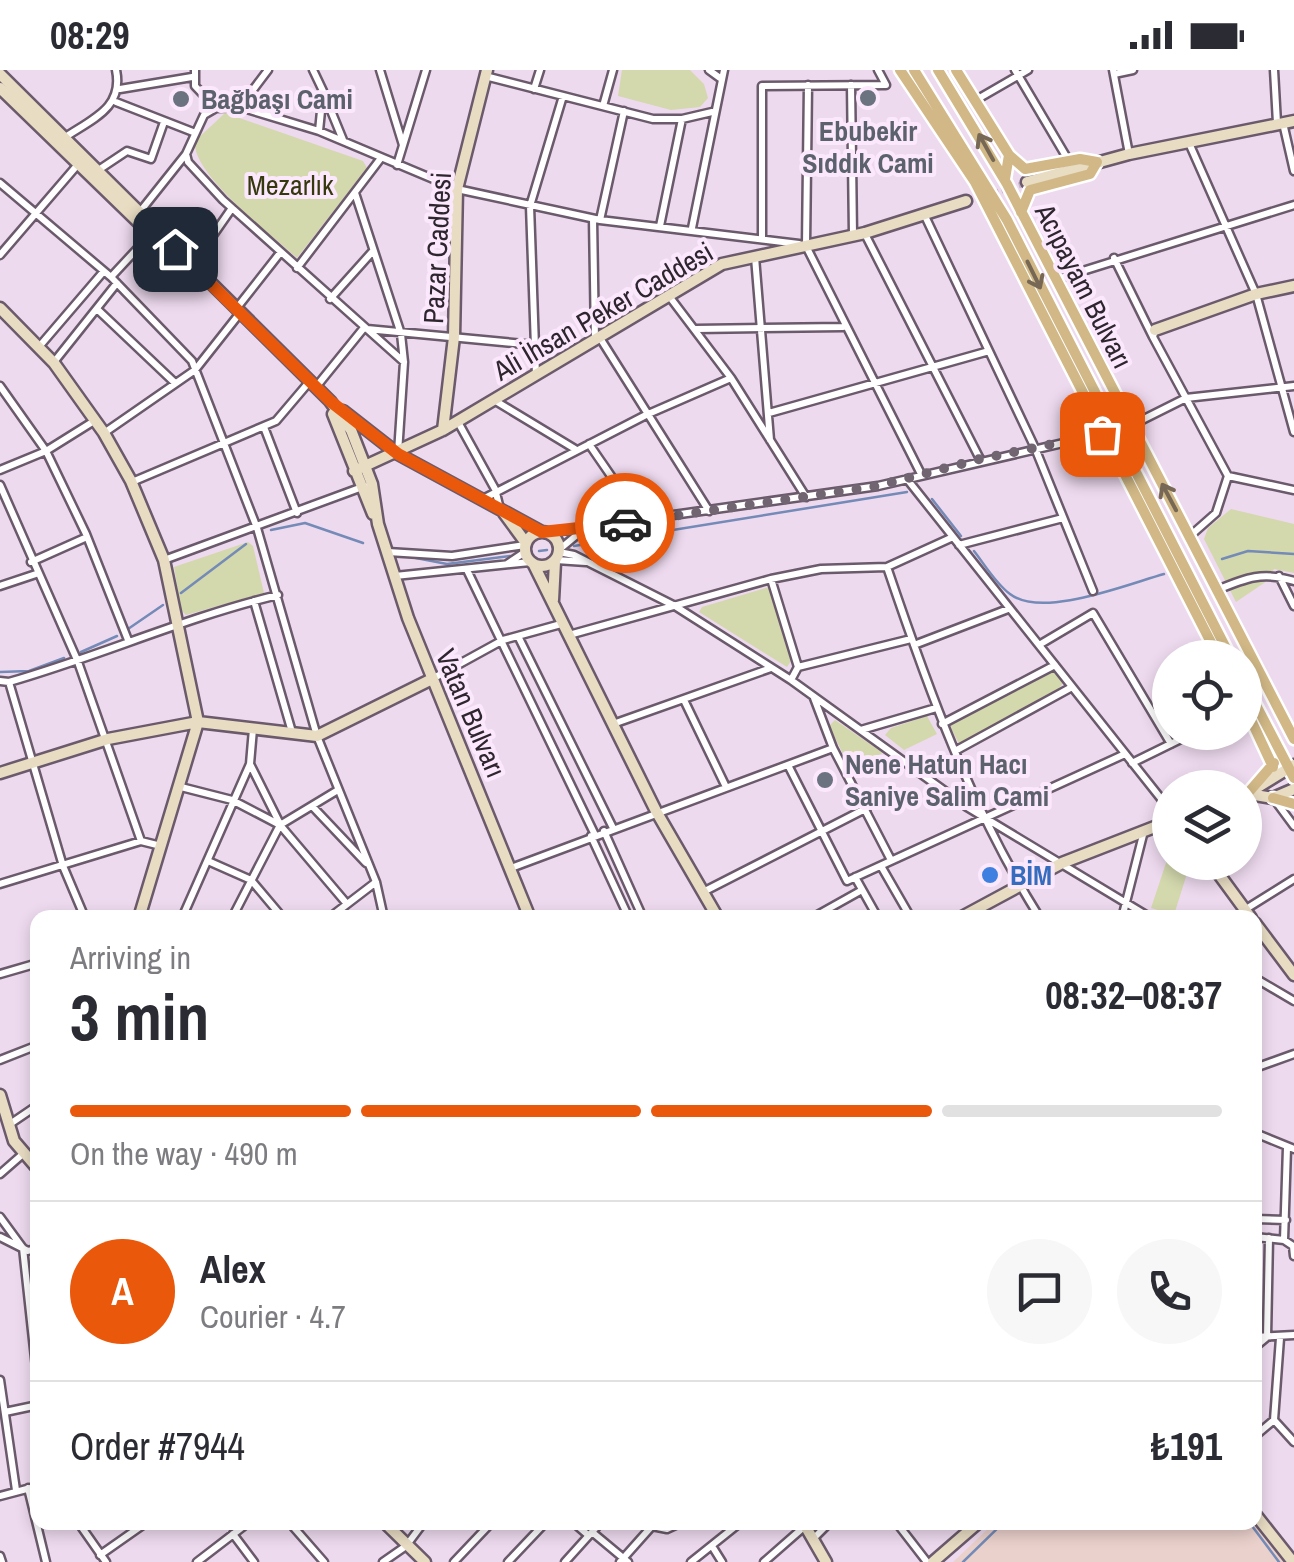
<!DOCTYPE html>
<html lang="en">
<head>
<meta charset="utf-8">
<style>
	body { margin:0; font-family:"Archivo Narrow",sans-serif; background:#f7f7f7; color:#2b2b33; height:100vh; display:flex; flex-direction:column; font-size:38px; white-space:nowrap }
	* { box-sizing:border-box; margin:0 }
	p { font-size:32px; color:#7c7c81 }
	.icon { flex:none; width:55px; height:55px; fill:none; stroke:currentColor; stroke-width:2; stroke-linecap:round; stroke-linejoin:round }
	.map { position:relative; flex:1; overflow:hidden }
	.drawer { position:absolute; left:30px; top:840px; width:1232px; height:620px; display:flex; flex-direction:column; background:#fff; border-radius:20px; box-shadow:0 5px 15px #0003 }
	.drawer>* { flex:none }
	.controls { position:absolute; left:1152px; top:570px; display:grid; gap:20px }
	.controls a { display:grid; place-items:center; width:110px; height:110px; border-radius:50%; background:#fff; box-shadow:0 5px 15px #0003; font-size:50px }
	.pin { position:absolute; display:grid; place-items:center; width:85px; height:85px; color:#fff; margin:-42px; border-radius:20px; box-shadow:0 5px 15px #0006 }
	.courier { position:absolute; display:grid; place-items:center; width:100px; height:100px; margin:-50px; border:8px solid #ea580c; border-radius:50%; background:#fff; color:#222; box-shadow:0 2px 12px #0007 }
	.overview em { font-style:normal; font-weight:800 }
	.overview div { display:flex; flex-direction:column-reverse }
	.overview { display:flex; align-items:center; justify-content:space-between; height:170px; padding:0 40px }
	h1 { font-size:65px; font-weight:800; line-height:75px }
	.bar { display:grid; grid-template-columns:repeat(4,1fr); gap:15px 10px; align-content:center; height:120px; padding:0 40px }
	.bar i { height:12px; border-radius:8px; background:#e1e1e2 }
	.bar .on { background:#ea580c }
	.bar p { grid-column:span 4 }
	.line { display:flex; align-items:center; gap:25px; padding:0 40px; border-top:2px solid #e1e1e2 }
	.line div { flex:1 }
	.round { display:grid; place-items:center; flex:none; width:105px; height:105px; border-radius:52px; background:#f7f7f7 }
	.status { display:flex; justify-content:space-between; align-items:center; height:70px; padding:0 50px; background:#fff; direction:ltr }
	.status svg { height:28px; fill:currentColor }
	.map>svg:first-child { display:block }
	.industrial { fill:#ebd1cc }
	.green { fill:#d3d8ad }
	.lines { fill:none; stroke-linecap:round; stroke-linejoin:round }
	.stream { stroke:#748ab7; stroke-width:2.5 }
	.street-tunnel { stroke:#c8b6c8; stroke-width:6; stroke-dasharray:6 3; stroke-linecap:butt }
	.street-casing { stroke:#6b5a6b; stroke-width:11 }
	.secondary-casing { stroke:#6b5a6b; stroke-width:15 }
	.primary-casing { stroke:#fff; stroke-width:15 }
	.street { stroke:#fff; stroke-width:6 }
	.secondary { stroke:#e8dcc3; stroke-width:10 }
	.primary { stroke:#d1b886; stroke-width:10 }
	.oneway { stroke:#776856 }
	.done { stroke:#716572; stroke-width:10; stroke-dasharray:0 18 }
	.route { stroke:#ea580c; stroke-width:12 }
	.worship-dot { fill:#6b7280; stroke:#fce8fc; stroke-width:4 }
	.shop-dot { fill:#3f7fe0; stroke:#fce8fc; stroke-width:4 }
	.labels { text-anchor:middle; dominant-baseline:central; stroke-width:8; stroke-linejoin:round; paint-order:stroke }
	.worship-label { font-size:28px; font-weight:bold; fill:#5b616d; stroke:#fce8fc; text-anchor:start }
	.park-label { font-size:28px; fill:#35380e; stroke:#fce8fc }
	.street-label { font-size:28px; fill:#2e262e; stroke:#fce8fc }
	.shop-label { font-size:28px; font-weight:bold; fill:#366cbe; stroke:#fce8fc; text-anchor:start }
</style>
</head>
<body>
<div class="status"><b>08:29</b><svg viewBox="0 0 49 12"><path d="M0 12V9h3v3zM5 12V6h3v6zM10 12V3h3v9zM15 12V0h3v12zM26 1h20v11H26zM47 4h2v5h-2z"/></svg></div>
<div class="map">
<svg width="1294" height="1492" viewBox="0 0 1294 1492">
	<rect width="100%" height="100%" fill="#eedaef"/>
	<path class="industrial" d="M995 1452 1255 1453 1284 1492H953Z"/>
	<path class="green" d="M622 0H690L704 14 708 28 700 37 671 40 618 26Z
		M225 43 363 91 367 98 297 188C272 165 191 104 195 71Z
		M1231 439 1294 454V503L1274 499 1267 511 1236 532 1204 469 1208 458Z
		M248 472 253 476 264 523 186 545 177 536 180 533 174 497Z
		M769 517 791 591 787 597 699 542 702 537Z
		M1048 603H1056L1063 613 1058 620 959 674 949 654Z
		M927 646 937 664 904 680 885 665 891 658Z
		M835 650 883 683 850 698 829 656Z
		M1167 790 1189 797 1174 845 1151 838Z"/>
	<g class="lines">
		<path class="stream" d="M932 429 961 466
			M271 460 305 453 363 473
			M574 476 907 422
			M539 481 547 480
			M974 481C985 495 996 514 1010 524 1042 549 1128 514 1164 504
			M416 488 447 494 510 486
			M1222 489 1248 481 1294 484
			M181 523 246 474
			M128 559 163 535
			M81 582 117 566
			M0 602 29 601 64 588
			M1249 1452 1279 1492
			M963 1492 1004 1452"/>
		<path class="street-tunnel" d="M967 131 1027 113"/>
		<g class="street-casing">
			<path id="street" d="M195 0V16L216 38
				M313 0 323 21 319 61
				M380 0 403 75
				M709 0 720 8
				M1015 0 1070 93
				M1113 0 1129 84
				M1274 0 1277 53
				M1114 4 1133 0
				M485 6 653 49H682L712 42
				M851 15 853 165
				M120 19 192 7
				M534 19 540 0
				M325 26 343 70
				M976 30 1028 0
				M116 32 193 62
				M603 36 613 0
				M240 37 268 0
				M1283 53 1294 101
				M64 68C92 49 124 38 116 0
				M1189 73 1256 224 1294 362
				M186 84 188 92 223 130 404 292
				M397 95 426 0
				M97 101 127 81 151 89 164 52
				M0 113 111 207 192 291 257 458 317 666 376 812 384 848
				M355 123 401 264 404 292 398 383
				M139 143 186 84 204 45 216 38 240 37 319 61 457 119 600 150 799 174
				M924 144 1035 378 1093 521
				M593 149 595 269
				M600 150 624 41
				M660 156 682 49
				M692 158 724 0
				M865 164 980 389
				M762 169V16L886 15 878 0
				M806 175 808 15
				M806 176 921 404
				M0 185 80 92
				M755 187 770 370
				M1114 188 1153 267
				M193 194 232 138
				M297 198 381 88
				M111 207 151 164
				M1057 209 1294 135
				M669 226 731 308 806 427
				M330 229 373 181
				M97 239 175 313
				M236 239 280 183
				M367 259 535 275
				M696 259 843 257
				M1155 260 1153 267 1228 406
				M600 268 709 441
				M38 278 104 201
				M54 292 117 213
				M536 305 530 136 563 26
				M0 316 46 381 86 464 128 570
				M316 317 363 259
				M494 330 575 379
				M769 343 989 281
				M458 352 495 419 500 439
				M1138 352 1186 328 1294 316
				M264 357 297 443
				M104 363 195 300 240 243
				M589 374 642 451
				M0 400 46 381 94 351
				M907 409 1170 740
				M132 412 276 351 310 311
				M0 415 78 592 141 771
				M481 430 646 345 731 308
				M546 463 878 416 1102 364
				M1190 466 1216 443 1228 406 1294 420
				M959 475 1063 448
				M560 479 584 459
				M388 482 452 486 525 475
				M559 482 574 485 675 536 791 610 967 737 1151 848
				M164 490 365 416
				M556 490 586 492
				M31 492 87 467
				M507 494 525 482
				M887 497C928 618 971 739 1040 848
				M467 500 595 765
				M395 506 530 492
				M1279 506 1294 536
				M771 509 798 597
				M0 516 36 504
				M1217 520C1246 508 1263 501 1294 511
				M254 531 292 662
				M569 565 771 509 821 499 887 497 953 467
				M518 566 613 758
				M914 575 1008 539
				M1039 575 1093 543 1171 674
				M432 609 503 570 561 554
				M791 610 798 597 911 569
				M0 611 9 612C100 586 186 547 278 525
				M9 612 63 796 85 848
				M814 628 833 678 891 790
				M684 630 726 717
				M613 654 771 598
				M942 654 1055 595
				M861 660 936 638
				M955 681 1072 617
				M1132 693 1195 662
				M250 694 280 754
				M788 695 847 811 1125 684
				M181 717 232 730 280 755 347 834
				M1274 729 1294 756
				M312 736 366 793
				M604 761 643 848
				M591 766 629 848
				M208 791 251 810 283 848
				M881 796 911 848
				M511 798 833 678
				M855 807 878 848
				M0 814 141 771 161 776
				M703 822 867 738
				M1246 839 1294 809
				M182 848 250 694 253 659
				M232 848 280 755 338 720
				M329 848 376 812
				M812 848 862 820
				M1122 848 1144 761
				M0 904 38 893
				M1255 908 1294 931
				M0 990 38 975
				M1255 998 1294 984
				M10 1054 38 1035
				M1255 1063 1294 1079
				M0 1104 24 1083
				M0 1147 22 1177
				M1255 1149 1286 1150
				M0 1167 28 1181 38 1178
				M1255 1167 1284 1170 1293 1176
				M1284 1170 1287 1078
				M1293 1176 1294 1186
				M23 1178 38 1316
				M1255 1267 1294 1265
				M1280 1268 1274 1350 1294 1372
				M1255 1277 1267 1267 1269 1168
				M0 1310 16 1420
				M5 1342 38 1335
				M1255 1366 1274 1350
				M28 1418 46 1492
				M0 1426 38 1416
				M78 1452 106 1492
				M289 1452 324 1492
				M573 1452 588 1465
				M896 1452 927 1492
				M592 1462 628 1492
				M233 1464 254 1492
				M813 1469 830 1452
				M712 1476 722 1492
				M100 1485 147 1452
				M0 1486 2 1492
				M197 1492 249 1452
				M383 1492 406 1476 424 1452
				M454 1492 492 1452
				M508 1492 546 1452
				M565 1492 601 1452
				M620 1492 652 1456 667 1459 682 1452
				M691 1492 741 1452
				M764 1492 805 1456"/>
		</g>
		<g class="secondary-casing">
			<path id="secondary" d="M0 4 330 331 351 360 372 414 378 454 408 548 530 848
				M0 18 168 181
				M1027 112 1129 84 1294 51
				M0 238 54 293 104 363 131 411 164 490 198 652 139 848
				M1155 260 1256 224 1294 216
				M343 341 398 384 542 462
				M333 344 373 444
				M443 360 454 267 457 119 487 0
				M354 401 443 360 722 194 865 163 966 131
				M504 443 526 473
				M525 479a17 17 0 1 1 34 0a17 17 0 1 1-34 0Z
				M534 495 656 741 718 848
				M553 530 555 492
				M0 703 108 669 198 652 317 666 432 609
				M1250 722 1294 695
				M1249 724 1273 728 1294 719
				M1210 792 1251 848
				M960 848 1062 793 1170 751
				M1255 853 1294 905
				M0 1025 14 1071 38 1099
				M1255 1444 1293 1492
				M384 1452 425 1492
				M803 1452 826 1492
				M933 1492 979 1452"/>
		</g>
		<g class="primary-casing">
			<path id="primary" d="M900 0 975 112 1219 588
				M914 0 1007 150 1231 588
				M938 0 1007 114 1294 669
				M956 0 1009 85 1005 109
				M1009 85 1025 99 1080 89 1097 92 1090 104 1030 120 1021 142
				M1245 614 1294 708
				M1245 637 1273 697
				M1248 723 1274 693
				M1273 728 1294 734"/>
		</g>
		<use href="#street" class="street"/>
		<use href="#secondary" class="secondary"/>
		<use href="#primary" class="primary"/>
	</g>
	<defs><path id="oneway-shaft" d="M-6 0H5M1.5-3L5.5 0L1.5 3" fill="none" stroke-width="1.6" stroke-linecap="round" stroke-linejoin="round" transform="scale(2.5)"/></defs>
	<g class="oneway">
		<use href="#oneway-shaft" transform="translate(986 77) rotate(-119)"/>
		<use href="#oneway-shaft" transform="translate(1034 205) rotate(64)"/>
		<use href="#oneway-shaft" transform="translate(1169 427) rotate(-118)"/>
	</g>
	<g class="lines">
		<path class="done" d="M625 453 878 416 980 389 1102 364"/>
		<path class="route" d="M175 179 330 331 398 384 542 462 625 453"/>
	</g>
	<g class="worship-dot">
		<circle cx="868" cy="28" r="10"/>
		<circle cx="181" cy="29" r="10"/>
		<circle cx="825" cy="710" r="10"/>
	</g>
	<circle class="shop-dot" cx="990" cy="805" r="10"/>
	<g class="labels">
		<g class="worship-label">
			<text x="201" y="29">Bağbaşı Cami</text>
			<text x="868" y="61" text-anchor="middle">Ebubekir<tspan x="868" dy="32">Sıddık Cami</tspan></text>
			<text x="845" y="694">Nene Hatun Hacı<tspan x="845" dy="32">Saniye Salim Cami</tspan></text>
		</g>
		<g class="park-label">
			<text x="290" y="115">Mezarlık</text>
		</g>
		<g class="street-label">
			<text transform="translate(437 178) rotate(-87)">Pazar Caddesi</text>
			<text transform="translate(1084 216) rotate(63)">Acıpayam Bulvarı</text>
			<text transform="translate(603 241) rotate(-30)">Ali İhsan Peker Caddesi</text>
			<text transform="translate(471 643) rotate(67)">Vatan Bulvarı</text>
		</g>
		<g class="shop-label">
			<text x="1010" y="805">BİM</text>
		</g>
	</g>
</svg>
<div class="controls">
<a><svg class="icon" aria-label="locate" viewBox="0 0 24 24"><circle cx="12" cy="12" r="6"/><path d="M12 2v4M12 18v4M2 12h4M18 12h4"/></svg></a>
<a><svg class="icon" aria-label="layers" viewBox="0 0 24 24"><path d="M12 4l9 5-9 5-9-5zM3 14l9 5 9-5"/></svg></a>
</div>
<div class="pin" style="left:1102px;top:364px;background:#ea580c"><svg class="icon" aria-label="bag" viewBox="0 0 24 24"><path d="M5 8h14l-1 12H6zM9 8a3 3 0 0 1 6 0"/></svg></div>
<div class="pin" style="left:175px;top:179px;background:#1f2937"><svg class="icon" aria-label="home" viewBox="0 0 24 24"><path d="M3 11l9-7 9 7M6 9v11h12V9"/></svg></div>
<div class="courier" style="left:625px;top:453px"><svg class="icon" aria-label="car" viewBox="0 0 24 24"><path d="M5 17H2v-5l4-1 3-4h7l3 4 3 1v5h-3M9 17h6M6 11h13"/><circle cx="7" cy="17" r="2"/><circle cx="17" cy="17" r="2"/></svg></div>
<section class="drawer">
<div class="overview"><div><h1>3 min</h1><p>Arriving in</p></div><em>08:32–08:37</em></div>
<div class="bar"><i class="on"></i><i class="on"></i><i class="on"></i><i></i><p>On the way · 490 m</p></div>
<div class="line" style="height:180px"><b class="round" style="background:#ea580c;color:#fff">A</b><div><b>Alex</b><p>Courier · 4.7</p></div><a class="round"><svg class="icon" aria-label="chat" viewBox="0 0 24 24"><path d="M4 5h16v11H9l-5 4z"/></svg></a><a class="round"><svg class="icon" aria-label="phone" viewBox="0 0 24 24"><path d="M5 4h4l2 5-3 2q2 4 5 5l2-3 5 2v4C11 20 4 13 5 4z"/></svg></a></div>
<div class="line" style="height:130px"><div>Order #7944</div><b>₺191</b></div>
</section>
</div>
</body>
</html>
